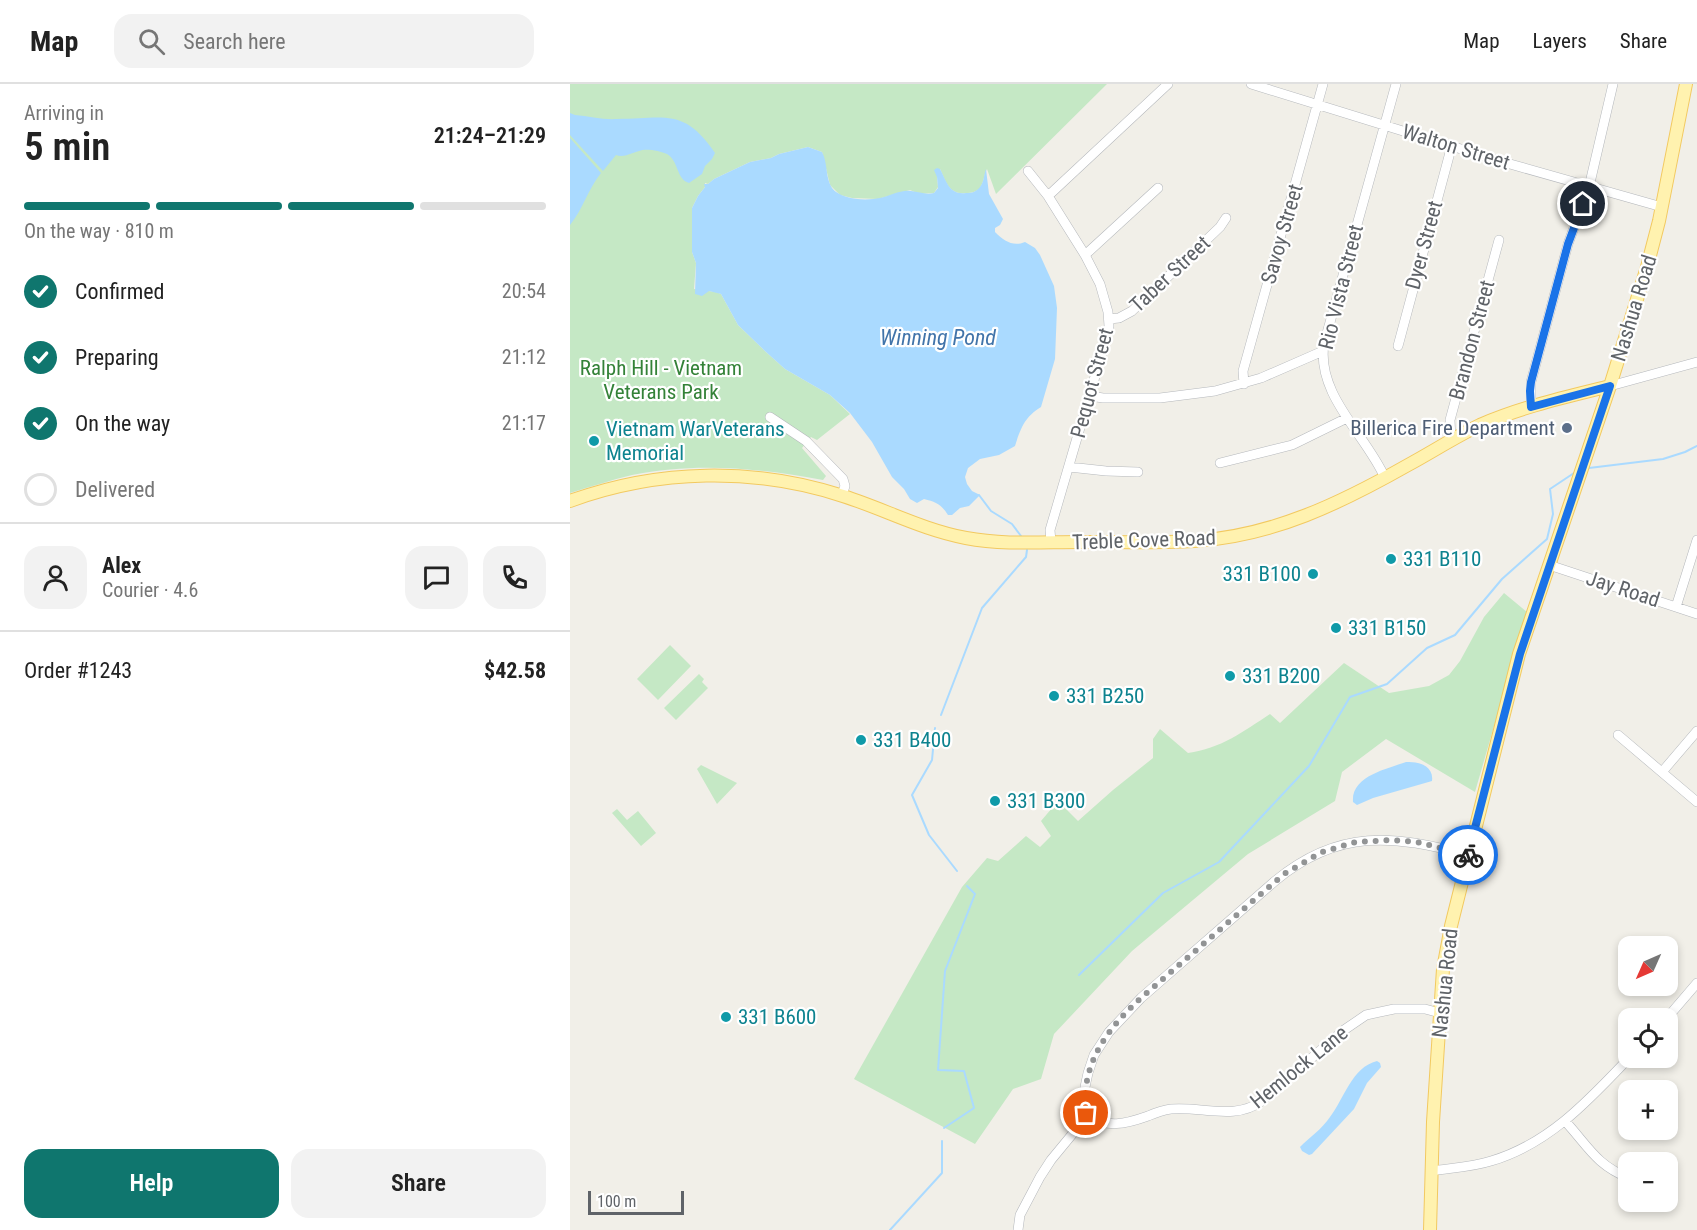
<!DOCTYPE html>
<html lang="en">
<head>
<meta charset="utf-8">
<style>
	body { margin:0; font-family:"Roboto Condensed",sans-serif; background:#f2f2f2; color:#222; height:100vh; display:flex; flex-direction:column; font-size:22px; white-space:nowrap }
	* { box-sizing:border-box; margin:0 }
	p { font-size:20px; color:#767676 }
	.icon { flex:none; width:33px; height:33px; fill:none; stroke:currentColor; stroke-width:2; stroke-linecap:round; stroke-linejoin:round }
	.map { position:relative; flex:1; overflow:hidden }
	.details { display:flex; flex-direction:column; background:#fff; width:570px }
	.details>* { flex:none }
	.needle { width:39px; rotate:225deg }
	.controls { position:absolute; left:1048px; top:852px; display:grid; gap:12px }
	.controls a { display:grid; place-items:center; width:60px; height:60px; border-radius:12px; background:#fff; box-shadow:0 3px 9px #0003; font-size:30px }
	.scale { position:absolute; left:18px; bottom:15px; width:96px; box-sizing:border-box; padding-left:6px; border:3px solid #5f6368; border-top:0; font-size:16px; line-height:21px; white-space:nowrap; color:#5f6368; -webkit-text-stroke:4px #fff; paint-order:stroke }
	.pin { position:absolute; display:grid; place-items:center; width:51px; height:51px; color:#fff; margin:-26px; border:3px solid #fff; border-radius:50%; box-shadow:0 2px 6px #0007 }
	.courier { position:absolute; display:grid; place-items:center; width:60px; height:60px; margin:-30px; border:4px solid #1a73e8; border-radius:50%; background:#fff; color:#222; box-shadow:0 2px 8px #0007 }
	.headline em { font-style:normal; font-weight:600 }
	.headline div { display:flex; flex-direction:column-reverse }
	.headline { display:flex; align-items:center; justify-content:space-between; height:102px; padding:0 24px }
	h1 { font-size:39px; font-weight:600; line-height:45px }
	.bar { display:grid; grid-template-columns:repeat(4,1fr); gap:9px 6px; align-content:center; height:72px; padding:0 24px }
	.bar i { height:8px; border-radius:4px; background:#e0e0e0 }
	.bar .on { background:#0f766e }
	.bar p { grid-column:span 4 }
	.line { display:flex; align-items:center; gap:15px; padding:0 24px; border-top:2px solid #e0e0e0 }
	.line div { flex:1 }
	.round { display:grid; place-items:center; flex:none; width:63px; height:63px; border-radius:18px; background:#f2f2f2 }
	ol { padding:0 24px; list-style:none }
	li { display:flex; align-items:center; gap:18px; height:66px }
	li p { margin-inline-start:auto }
	li .icon { padding:6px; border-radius:50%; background:#0f766e; color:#fff; stroke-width:4 }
	li:last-child { color:#767676 }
	li i { width:33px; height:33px; border:3px solid #e0e0e0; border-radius:50% }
	.action { display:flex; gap:12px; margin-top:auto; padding:12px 24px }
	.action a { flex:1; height:69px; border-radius:18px; background:#0f766e; color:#fff; font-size:24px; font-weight:600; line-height:69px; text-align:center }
	.action a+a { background:#f2f2f2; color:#222 }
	header { display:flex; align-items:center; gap:36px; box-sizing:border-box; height:84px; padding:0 30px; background:#fff; border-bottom:2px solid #e0e0e0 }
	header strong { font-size:28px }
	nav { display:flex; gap:33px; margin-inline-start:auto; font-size:21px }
	.search { width:420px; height:54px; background:#f2f2f2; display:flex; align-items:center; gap:15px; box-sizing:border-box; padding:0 21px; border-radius:18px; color:#767676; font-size:22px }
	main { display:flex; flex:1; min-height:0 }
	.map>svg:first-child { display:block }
	.green { fill:#c5e8c5 }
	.water { fill:#aadaff }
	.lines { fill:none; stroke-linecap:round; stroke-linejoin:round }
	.stream { stroke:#aadaff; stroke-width:2 }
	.minor-casing { stroke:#b5b8bc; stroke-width:10 }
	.major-casing { stroke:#f2c960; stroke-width:14 }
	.minor { stroke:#fff; stroke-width:9 }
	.major { stroke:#fff2af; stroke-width:12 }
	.done { stroke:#929495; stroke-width:6; stroke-dasharray:0 10.8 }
	.route { stroke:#1a73e8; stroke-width:8 }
	.service-dot { fill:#5c6f8a; stroke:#fff; stroke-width:2 }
	.culture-dot { fill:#0f9aa8; stroke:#fff; stroke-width:2 }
	.labels { text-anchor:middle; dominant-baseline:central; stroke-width:4.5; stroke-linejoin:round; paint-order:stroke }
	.street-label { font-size:21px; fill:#5f6368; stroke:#fff }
	.park-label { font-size:21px; fill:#348238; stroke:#fff }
	.service-label { font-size:21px; fill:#4e5e75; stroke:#fff; text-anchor:end }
	.culture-label { font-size:21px; fill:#0d838f; stroke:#fff; text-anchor:start }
	.water-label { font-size:22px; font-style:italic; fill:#4174aa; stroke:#fff }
</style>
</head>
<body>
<header>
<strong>Map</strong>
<div class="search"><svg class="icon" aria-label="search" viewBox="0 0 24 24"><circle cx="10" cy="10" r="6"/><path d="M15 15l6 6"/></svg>Search here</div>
<nav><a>Map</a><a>Layers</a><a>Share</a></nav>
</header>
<main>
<section class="details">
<div class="headline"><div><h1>5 min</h1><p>Arriving in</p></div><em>21:24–21:29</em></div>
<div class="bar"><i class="on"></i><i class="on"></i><i class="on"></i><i></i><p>On the way · 810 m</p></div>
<ol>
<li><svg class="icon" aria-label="check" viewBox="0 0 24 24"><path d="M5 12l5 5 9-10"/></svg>Confirmed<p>20:54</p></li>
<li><svg class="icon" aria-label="check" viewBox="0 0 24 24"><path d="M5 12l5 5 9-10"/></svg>Preparing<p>21:12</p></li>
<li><svg class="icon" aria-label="check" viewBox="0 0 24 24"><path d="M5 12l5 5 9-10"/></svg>On the way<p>21:17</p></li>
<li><i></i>Delivered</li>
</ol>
<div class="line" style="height:108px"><a class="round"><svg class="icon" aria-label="person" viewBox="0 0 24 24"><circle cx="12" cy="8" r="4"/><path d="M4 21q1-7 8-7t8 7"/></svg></a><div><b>Alex</b><p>Courier · 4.6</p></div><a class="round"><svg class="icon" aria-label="chat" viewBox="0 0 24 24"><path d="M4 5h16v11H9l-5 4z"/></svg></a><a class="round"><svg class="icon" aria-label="phone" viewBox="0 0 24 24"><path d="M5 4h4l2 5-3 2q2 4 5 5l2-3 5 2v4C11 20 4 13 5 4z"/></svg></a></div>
<div class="line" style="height:78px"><div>Order #1243</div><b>$42.58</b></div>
<div class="action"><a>Help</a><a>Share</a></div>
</section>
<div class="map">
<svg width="1127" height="1146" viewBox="0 0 1127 1146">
	<rect width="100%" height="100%" fill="#f1efe8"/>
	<path class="green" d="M0 0H537L426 110 417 85C414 90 414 98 410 104 406 108 402 109 396 109 379 111 376 98 370 85L367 93 368 103 364 109 349 110 340 106 308 115 282 114 270 111 260 101 252 68 238 63 209 70 201 74 180 78 144 95 138 100 135 99V103L128 112 122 124V168L126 179 124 205 146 208 151 210 168 241 196 268 215 285 260 311 280 330 247 356 241 353 232 364 256 392 253 396C189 384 126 378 62 391 41 396 20 403 0 409Z
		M934 509 957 528 905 708 816 655 772 688 765 717 678 770 562 867 484 950 471 995 443 1005 405 1060 284 995 392 803 417 774 428 777 456 752 470 763 481 752 471 737 488 717 508 737 543 706 583 674V655L590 645 618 669C650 665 674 647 700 630L710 639 774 579 819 609 859 602 879 591 890 577 914 533Z
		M100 561 121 582 88 616 67 595Z
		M129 590 134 595 132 598 138 604 106 636 94 624Z
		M131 681 167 699 147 720 127 685Z
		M47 725 57 736 68 727 86 749 71 762 42 729Z"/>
	<path class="water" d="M0 29 5 31C19 32 33 36 47 35 94 35 114 23 145 69L142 75 135 82 132 90 119 99C106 95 109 77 97 70 90 67 76 64 69 67 61 69 54 74 46 71L33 87 0 51Z
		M0 54 31 89C18 105 13 125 0 141Z
		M238 63 252 68C258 79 255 93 262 104 271 116 296 117 310 114 319 112 332 105 341 107 350 108 355 111 364 109L368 104 367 93 364 86 367 84 370 85C377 98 379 111 396 109 402 109 406 108 410 103 414 98 414 90 416 85L419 110 433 135 430 141 425 144V148C434 157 443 163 455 158L465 164 470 171 484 202 487 224 485 275 471 323C455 333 451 343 445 362L429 371 410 375 398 384 395 393 397 400 402 407 410 411 399 422 390 424 382 431H378C371 420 366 418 354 415L347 419 340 415 334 405 322 393 302 358 280 329 260 311 215 285 196 268 168 241 151 210 139 207 132 212 125 210 126 179 122 168V124L128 112 135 103 134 100H138L144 95 180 78 201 74 209 70Z
		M836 678C849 677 864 682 862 697L803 714 787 721 783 718C781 692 817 685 836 678Z
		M807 977 810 979 811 983 797 999 784 1025 742 1070 739 1071 732 1067 730 1063C740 1053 752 1045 760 1033 774 1015 782 983 807 977Z"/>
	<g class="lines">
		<path class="stream" d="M1019 384 1093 375 1115 368 1127 362
			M409 411 421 427 442 440 451 452
			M371 631 412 524 456 473 457 466
			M365 644 362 676 342 711 359 751 387 787
			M509 891 593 809 649 778 739 682 780 613 817 600 857 564 885 551 932 495 977 455 983 430 980 405 1004 389
			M374 1044 404 1024 394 987 368 986 375 887 405 810 397 802
			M320 1146 372 1089V1057"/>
		<g class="minor-casing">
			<path id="minor" d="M681 0 933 78 1092 123
				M458 87 478 112 515 171 530 200 538 228 539 242 536 255 480 446 481 458
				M478 112 598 0
				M515 171 588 104
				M539 235 549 234 562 227 650 143 656 134
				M828 262 882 61
				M674 300 673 287 753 0
				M1040 302 1127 278
				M520 312 533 314H590L645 307 691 294 753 267
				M961 323V298L998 160 1019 103 1043 0
				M200 333 236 357 273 395 275 402 272 411
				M881 356 880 336 929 156
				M650 379 722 361 777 334
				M499 383 536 387 568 388
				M815 394C797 352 746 311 754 260L826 0
				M979 481 1127 530
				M1106 523 1127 456
				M1048 651 1127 718
				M1092 688 1127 647
				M1097 934 1127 899
				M515 1033C540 1043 553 1041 578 1032 585 1029 593 1026 601 1025 632 1022 664 1037 692 1017L774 946 796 931 824 925H855L870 929
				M995 1037C1018 1062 1026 1081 1059 1094
				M862 1087C881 1084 902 1083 921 1077 979 1060 1019 1016 1059 974
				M1098 1114 1102 1118
				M448 1146 450 1131 470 1093 481 1076 514 1036 515 1003 518 989 524 971 539 948 571 914 705 797C769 744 824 751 898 771"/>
		</g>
		<g class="major-casing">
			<path id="major" d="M0 417C88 385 184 383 273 412 314 425 353 446 396 454 433 461 472 458 510 458 548 458 587 459 625 457 703 452 771 419 838 381 862 368 885 353 910 341 951 323 996 313 1040 302
				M860 1146 863 1038 873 885 881 842 949 570 1040 302 1077 183 1089 137 1116 0"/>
		</g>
		<use href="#minor" class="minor"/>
		<use href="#major" class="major"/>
	</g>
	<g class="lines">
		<path class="done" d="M516 1029C510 981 537 945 571 914L714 790 752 768 786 758 821 756 847 758 898 771"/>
		<path class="route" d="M898 771 950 570 1040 302 961 323 960 307 961 298 998 160 1013 120"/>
	</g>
	<circle class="service-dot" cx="997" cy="344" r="6"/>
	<g class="culture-dot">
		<circle cx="24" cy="357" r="6"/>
		<circle cx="821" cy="475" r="6"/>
		<circle cx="743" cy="490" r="6"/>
		<circle cx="766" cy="544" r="6"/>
		<circle cx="660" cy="592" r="6"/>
		<circle cx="484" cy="612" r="6"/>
		<circle cx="291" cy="656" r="6"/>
		<circle cx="425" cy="717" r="6"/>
		<circle cx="156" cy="933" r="6"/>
	</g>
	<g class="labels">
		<g class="street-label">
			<text transform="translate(886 63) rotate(17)">Walton Street</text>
			<text transform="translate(712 150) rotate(-74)">Savoy Street</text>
			<text transform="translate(854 161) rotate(-75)">Dyer Street</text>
			<text transform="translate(600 190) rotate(-43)">Taber Street</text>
			<text transform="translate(771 203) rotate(-76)">Rio Vista Street</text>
			<text transform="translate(1064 224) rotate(-73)">Nashua Road</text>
			<text transform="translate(902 256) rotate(-75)">Brandon Street</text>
			<text transform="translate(522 299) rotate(-75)">Pequot Street</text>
			<text transform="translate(574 456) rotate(-2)">Treble Cove Road</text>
			<text transform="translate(1053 505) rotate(18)">Jay Road</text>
			<text transform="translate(875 899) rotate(-84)">Nashua Road</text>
			<text transform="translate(729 983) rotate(-39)">Hemlock Lane</text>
		</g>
		<g class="park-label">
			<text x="91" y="284">Ralph Hill - Vietnam<tspan x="91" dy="24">Veterans Park</tspan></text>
		</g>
		<g class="service-label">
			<text x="985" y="344">Billerica Fire Department</text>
		</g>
		<g class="culture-label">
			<text x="36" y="345">Vietnam WarVeterans<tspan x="36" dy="24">Memorial</tspan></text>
			<text x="833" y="475">331 B110</text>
			<text x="731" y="490" text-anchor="end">331 B100</text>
			<text x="778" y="544">331 B150</text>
			<text x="672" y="592">331 B200</text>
			<text x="496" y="612">331 B250</text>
			<text x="303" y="656">331 B400</text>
			<text x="437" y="717">331 B300</text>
			<text x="168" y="933">331 B600</text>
		</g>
		<g class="water-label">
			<text x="368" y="253">Winning Pond</text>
		</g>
	</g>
</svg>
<div class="controls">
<a><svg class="needle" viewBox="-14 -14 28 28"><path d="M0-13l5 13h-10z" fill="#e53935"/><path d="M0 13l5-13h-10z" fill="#767676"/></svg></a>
<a><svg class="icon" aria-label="locate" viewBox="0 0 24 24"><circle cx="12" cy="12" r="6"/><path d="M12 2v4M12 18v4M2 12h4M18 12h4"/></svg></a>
<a>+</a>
<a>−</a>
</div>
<div class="scale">100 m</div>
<div class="pin" style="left:516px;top:1029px;background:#ea580c"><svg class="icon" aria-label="bag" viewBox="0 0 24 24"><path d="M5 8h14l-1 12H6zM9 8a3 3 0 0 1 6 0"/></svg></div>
<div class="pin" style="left:1013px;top:120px;background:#1f2937"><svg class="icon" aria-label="home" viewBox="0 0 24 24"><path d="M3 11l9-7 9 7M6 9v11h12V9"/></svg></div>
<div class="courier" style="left:898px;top:771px"><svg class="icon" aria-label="bike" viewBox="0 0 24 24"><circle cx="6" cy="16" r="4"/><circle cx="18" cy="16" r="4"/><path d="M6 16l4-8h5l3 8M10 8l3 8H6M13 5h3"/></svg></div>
</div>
</main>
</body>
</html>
